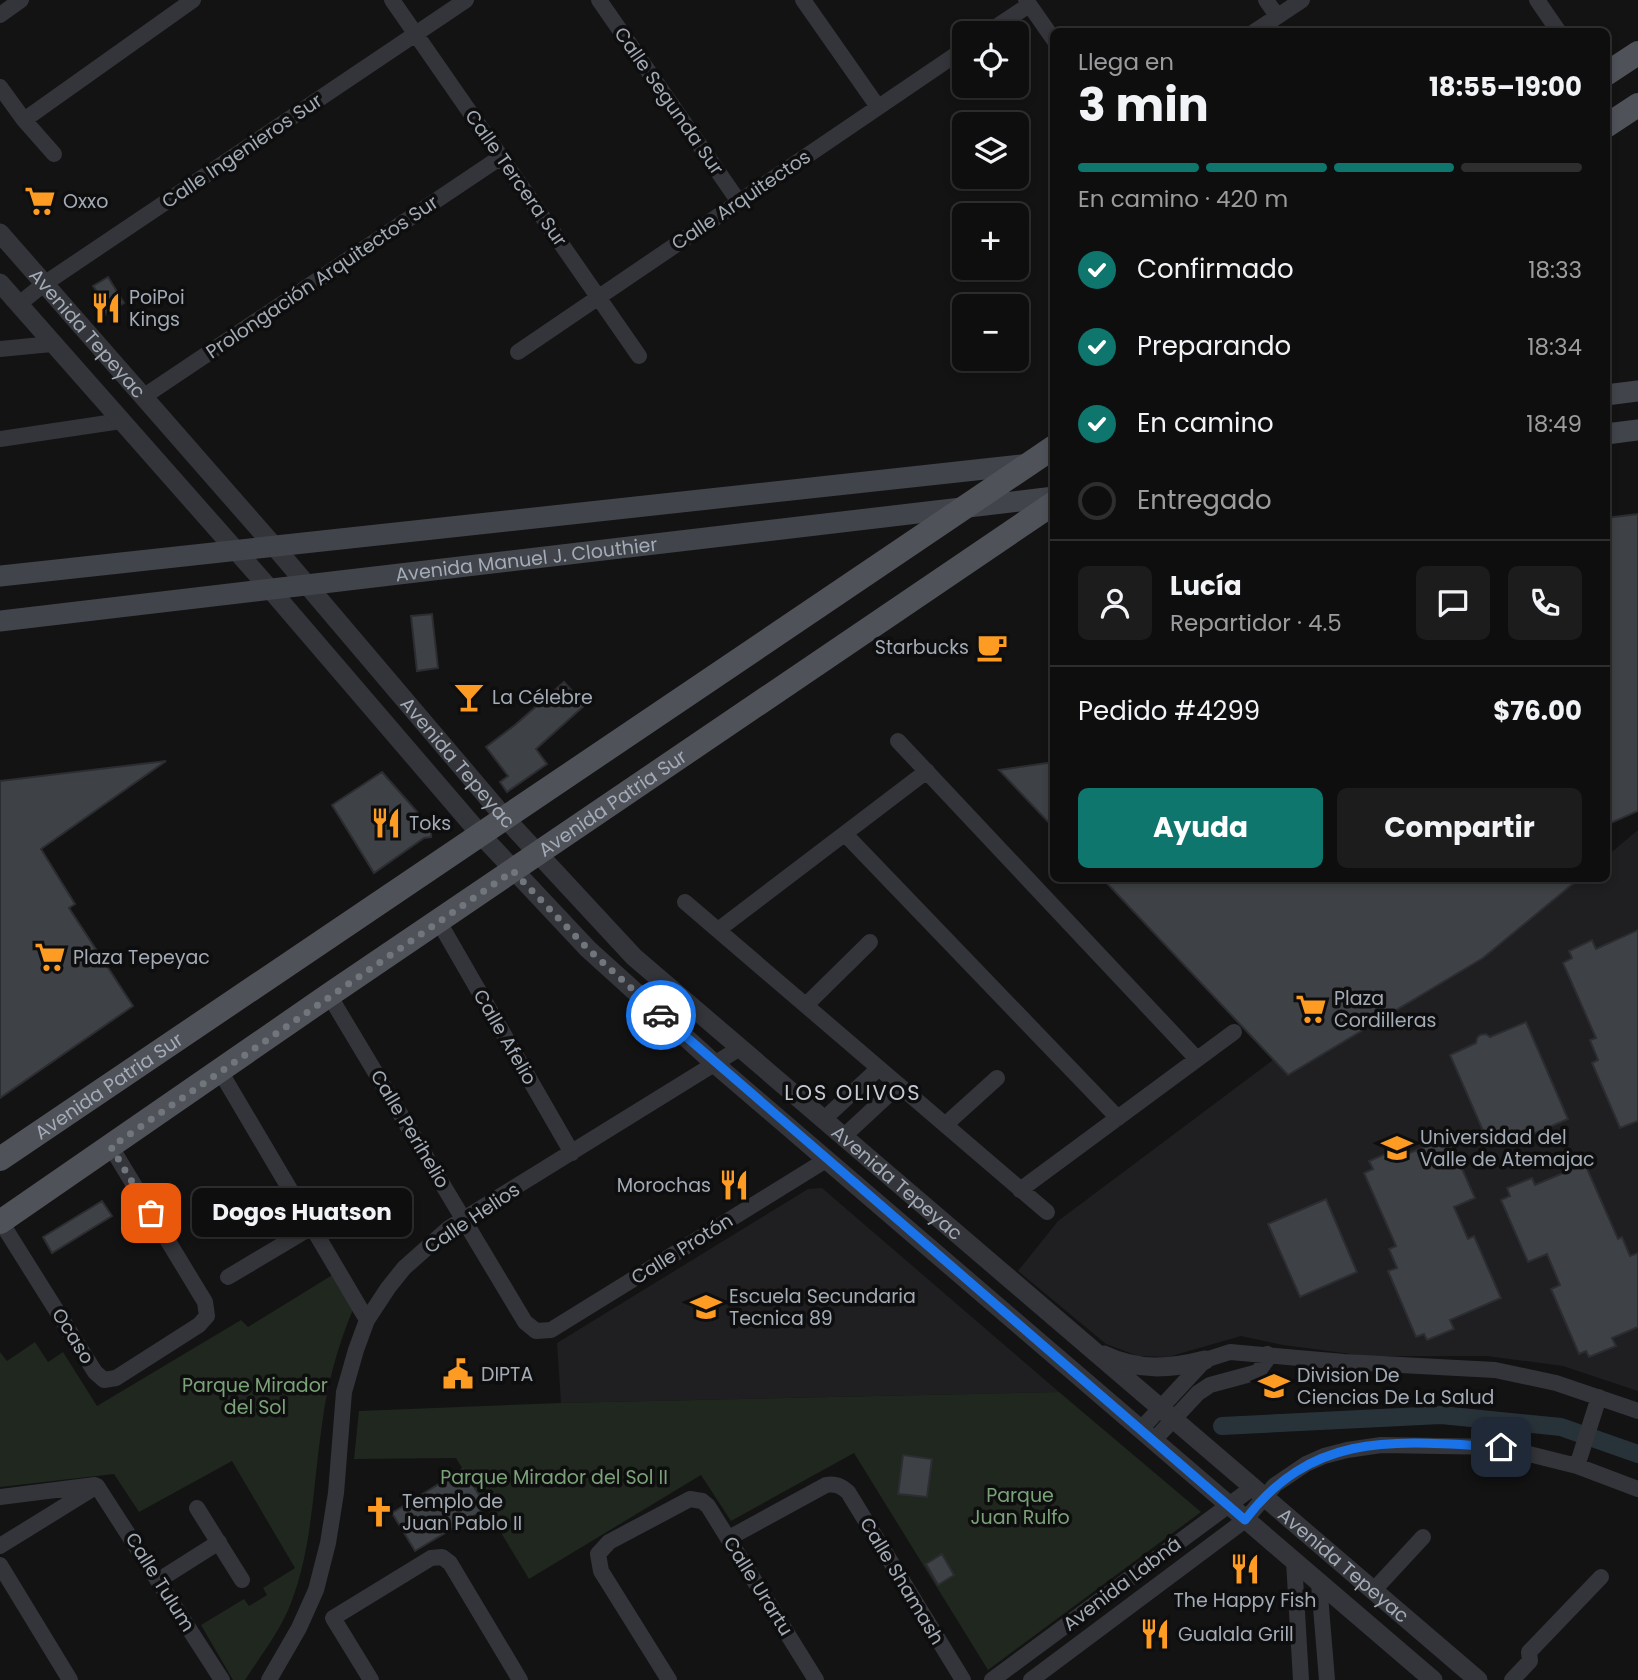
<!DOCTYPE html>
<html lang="es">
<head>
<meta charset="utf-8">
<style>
	body { margin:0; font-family:Poppins,sans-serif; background:#1c1c1d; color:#f1f3f6; height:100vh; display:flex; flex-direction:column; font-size:26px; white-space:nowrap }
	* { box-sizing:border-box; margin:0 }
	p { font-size:23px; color:#9b9c9e }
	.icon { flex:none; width:38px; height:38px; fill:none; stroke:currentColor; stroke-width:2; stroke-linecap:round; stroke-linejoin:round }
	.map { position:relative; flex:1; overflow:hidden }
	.panel { position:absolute; left:1050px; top:28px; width:560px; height:854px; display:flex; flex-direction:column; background:#0e0e0f; border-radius:10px; box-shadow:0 4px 10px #0003,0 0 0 2px #2e2e2f }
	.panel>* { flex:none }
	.controls { position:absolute; left:952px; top:21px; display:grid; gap:14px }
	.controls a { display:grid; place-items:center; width:77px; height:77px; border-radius:10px; background:#0e0e0f; box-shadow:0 4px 10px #0003,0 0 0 2px #2e2e2f; font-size:35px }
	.pin { position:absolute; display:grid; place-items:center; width:60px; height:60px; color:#fff; margin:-30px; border-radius:14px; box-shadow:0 4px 10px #0006 }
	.courier { position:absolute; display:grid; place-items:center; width:70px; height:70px; margin:-35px; border:5px solid #1a73e8; border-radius:50%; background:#fff; color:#222; box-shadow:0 2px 9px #0007 }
	.bubble { position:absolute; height:49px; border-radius:10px; background:#0e0e0f; box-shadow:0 4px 10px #0003,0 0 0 2px #2e2e2f; font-size:23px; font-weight:700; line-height:49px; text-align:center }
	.summary em { font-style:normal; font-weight:700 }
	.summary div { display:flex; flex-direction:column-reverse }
	.summary { display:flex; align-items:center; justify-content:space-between; height:119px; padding:0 28px }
	h1 { font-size:46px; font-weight:700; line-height:52px }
	.bar { display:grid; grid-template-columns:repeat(4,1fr); gap:10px 7px; align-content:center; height:84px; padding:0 28px }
	.bar i { height:9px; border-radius:5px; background:#2e2e2f }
	.bar .on { background:#0f766e }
	.bar p { grid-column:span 4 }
	.line { display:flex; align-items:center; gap:18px; padding:0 28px; border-top:2px solid #2e2e2f }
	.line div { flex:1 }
	.round { display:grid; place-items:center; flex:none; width:74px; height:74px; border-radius:10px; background:#1c1c1d }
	ol { padding:0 28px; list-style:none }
	li { display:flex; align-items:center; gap:21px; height:77px }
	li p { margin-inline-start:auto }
	li .icon { padding:7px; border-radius:50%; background:#0f766e; color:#fff; stroke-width:4 }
	li:last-child { color:#9b9c9e }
	li i { width:38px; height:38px; border:4px solid #2e2e2f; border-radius:50% }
	.cta { display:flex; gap:14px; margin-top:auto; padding:14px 28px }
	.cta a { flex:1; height:80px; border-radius:10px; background:#0f766e; color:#fff; font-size:28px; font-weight:700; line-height:80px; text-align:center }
	.cta a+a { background:#1c1c1d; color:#f1f3f6 }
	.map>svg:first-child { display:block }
	.built { fill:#1f1f21 }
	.green { fill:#1f271f }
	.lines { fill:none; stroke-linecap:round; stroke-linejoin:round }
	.canal { stroke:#283339; stroke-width:18 }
	.building { fill:#3e4145; stroke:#2c2d31; stroke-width:2 }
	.minor { stroke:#33353a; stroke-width:16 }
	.tertiary { stroke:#33353a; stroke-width:19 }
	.secondary { stroke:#41444a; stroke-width:21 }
	.primary { stroke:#4f5259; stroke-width:24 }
	.done { stroke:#71767d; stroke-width:7; stroke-dasharray:0 12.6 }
	.route { stroke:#1a73e8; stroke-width:9 }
	.labels { text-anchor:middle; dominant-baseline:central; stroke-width:7; stroke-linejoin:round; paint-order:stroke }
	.street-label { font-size:19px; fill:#a3abb6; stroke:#0e0e0f }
	.poi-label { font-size:19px; fill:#a3abb6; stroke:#0e0e0f; text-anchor:start }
	.park-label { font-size:19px; fill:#7ba279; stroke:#0e0e0f }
	.neighbourhood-label { font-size:21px; letter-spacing:2px; fill:#c4c9d2; stroke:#0e0e0f }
</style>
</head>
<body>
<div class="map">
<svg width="1638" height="1680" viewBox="0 0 1638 1680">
	<rect width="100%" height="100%" fill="#131314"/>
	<path class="built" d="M1638 830V1391L1563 1366 1487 1356H1366L1283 1345 1241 1336 1168 1357 1138 1356 1106 1344 1018 1271 1058 1221 1273 1060 1288 1075 1483 958 1580 879 1606 878 1607 856Z
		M822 1188 1059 1392 561 1403 557 1343 808 1189Z"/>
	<path class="green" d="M334 1274 354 1307C338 1345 327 1384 322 1425 313 1484 313 1546 291 1603 281 1630 261 1655 245 1680H233L201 1625 244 1599 249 1606 267 1595 263 1588 295 1568 232 1461 139 1512 114 1474 0 1487V1352L7 1361 35 1342 48 1362 63 1352 97 1406 241 1320 248 1327Z
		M1059 1392 1201 1512 988 1670 854 1453 731 1521 701 1475 529 1579 456 1458 354 1459 359 1411 561 1403Z"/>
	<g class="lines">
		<path class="canal" d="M1222 1426 1441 1415 1561 1427 1638 1454"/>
	</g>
	<path class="building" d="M108 277 124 303 105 315 94 296 98 293 93 286Z
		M1638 514V811L1606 825V518Z
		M432 614 438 668 417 671 411 616Z
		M564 682 585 705 536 749 547 764 507 792 500 782 508 776 486 747 515 725Z
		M166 761 41 849 75 904 69 908 133 1006 0 1098V781Z
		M1054 762V828L999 770Z
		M382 772 426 822 432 824 431 837 424 838 374 873 332 805Z
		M1102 878H1580L1483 958 1288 1075Z
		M1638 930V1121L1620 1128 1592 1063 1598 1060 1590 1040 1596 1038 1563 963 1572 958 1569 951 1592 940 1596 949Z
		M1526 1022 1568 1119 1510 1144 1505 1132 1493 1137 1490 1130 1484 1133 1450 1055 1476 1043 1477 1038 1480 1035 1486 1034 1490 1037Z
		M1448 1137 1475 1198 1454 1207 1468 1239 1474 1236 1501 1298 1450 1320 1454 1329 1427 1340 1424 1334 1416 1337 1388 1271 1397 1268 1389 1249 1396 1246 1364 1173 1373 1169 1369 1161 1392 1151 1395 1159Z
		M1585 1164 1618 1239 1622 1237 1630 1256 1638 1253V1327L1612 1338 1616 1346 1589 1357 1586 1351 1579 1354 1551 1289 1560 1285 1547 1254 1528 1262 1501 1200 1510 1196 1507 1188 1532 1178 1535 1185Z
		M1326 1199 1357 1272 1300 1297 1268 1224Z
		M102 1201 112 1216 52 1253 43 1237Z
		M903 1455 932 1459 927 1497 898 1494Z
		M463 1469 487 1508 415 1551 392 1513Z
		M942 1554 954 1575 938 1585 926 1564Z"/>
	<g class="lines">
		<path class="minor" d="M392 0 639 356
			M599 0 739 202
			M803 0 878 107
			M1026 0 1054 40
			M1266 0 1277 16
			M1537 0 1559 32
			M0 15 21 0
			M1254 32 1302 0
			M987 33 1029 5
			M0 87 24 120 54 154
			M24 120 193 0
			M19 304 44 284 466 0
			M0 349 52 344
			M518 352 964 49
			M143 397 501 157
			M0 439 121 421
			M898 741 1197 1059
			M845 834 1118 1118
			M685 902 1047 1212
			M439 922 572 1153
			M718 930 927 771
			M329 995 525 1322 536 1331 551 1330 826 1160
			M806 1005 870 942
			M220 1071 367 1320
			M823 1120 879 1068
			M945 1125 997 1078
			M843 1137 899 1085
			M1020 1190 1234 1032
			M1 1222 95 1372 104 1380 116 1378 199 1325 207 1316 205 1302 111 1147
			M228 1277 312 1227
			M1141 1429 1205 1360 1230 1352 1344 1362 1495 1370 1556 1383 1638 1411
			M1154 1440 1198 1393 1210 1385 1258 1372 1266 1361 1267 1354
			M1577 1466 1599 1397
			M97 1486 222 1680
			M0 1497 95 1485
			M197 1508 242 1580
			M729 1538 826 1485C835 1483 841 1486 848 1492L963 1680
			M0 1546 97 1486
			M1294 1561 1301 1680
			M0 1565 70 1680
			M159 1580 219 1542
			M1319 1583 1327 1680
			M1373 1591 1423 1537
			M333 1618 431 1558 442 1557 450 1563 520 1680
			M333 1618 371 1680
			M269 1680 299 1628 316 1590 328 1543 336 1493 344 1392 356 1350 367 1320 388 1288 404 1268 449 1228 740 1048
			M669 1680 601 1571 598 1554 609 1542 690 1499 702 1501 708 1506 816 1680
			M992 1680 1252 1488
			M1031 1680 1245 1520 1275 1485 1306 1464 1324 1456 1347 1450 1381 1445 1501 1447 1577 1466 1638 1489
			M1512 1680 1530 1661 1529 1652 1601 1577"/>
		<g class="tertiary">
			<path id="s1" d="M0 233 274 546 505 818 634 957 1478 1680"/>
			<path d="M0 283 270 589 481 835 588 949 715 1064 1433 1680"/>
			<path d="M1104 1355C1138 1371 1170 1369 1205 1360"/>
		</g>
		<g class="secondary">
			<path d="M1606 395 1638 391"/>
			<path d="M1606 434 1638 430"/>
			<path d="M0 576 1031 464"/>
			<path id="s2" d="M0 621 1054 497"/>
		</g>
		<g class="primary">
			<path d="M1606 74 1638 53"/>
			<path d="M1606 126 1638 105"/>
			<path id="s3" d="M0 1159 1054 447"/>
			<path id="s4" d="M0 1222 329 995 1054 503"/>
		</g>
	</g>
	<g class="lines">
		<path class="done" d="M151 1213 111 1147 513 871 588 949 661 1015"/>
		<path class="route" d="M661 1015 1245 1520C1314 1429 1399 1441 1501 1447"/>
	</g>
	<defs>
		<g id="supermarket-bare" transform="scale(2.415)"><path d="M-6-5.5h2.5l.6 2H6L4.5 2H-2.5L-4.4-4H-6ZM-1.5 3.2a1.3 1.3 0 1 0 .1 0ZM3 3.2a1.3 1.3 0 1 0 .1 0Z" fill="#fd9b22" stroke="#0e0e0f" stroke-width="2.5" paint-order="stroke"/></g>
		<g id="restaurant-bare" transform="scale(2.415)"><path d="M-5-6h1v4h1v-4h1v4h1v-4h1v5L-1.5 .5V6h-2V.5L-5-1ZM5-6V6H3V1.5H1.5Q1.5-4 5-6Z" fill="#fd9b22" stroke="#0e0e0f" stroke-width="2.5" paint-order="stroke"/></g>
		<g id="cafe-bare" transform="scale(2.415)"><path d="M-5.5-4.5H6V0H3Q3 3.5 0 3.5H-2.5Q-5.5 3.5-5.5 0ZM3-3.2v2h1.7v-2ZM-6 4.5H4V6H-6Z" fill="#fd9b22" stroke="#0e0e0f" stroke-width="2.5" paint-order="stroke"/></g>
		<g id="bar-bare" transform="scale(2.415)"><path d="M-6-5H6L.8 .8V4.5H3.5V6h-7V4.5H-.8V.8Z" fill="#fd9b22" stroke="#0e0e0f" stroke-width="2.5" paint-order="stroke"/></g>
		<g id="university-bare" transform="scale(2.415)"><path d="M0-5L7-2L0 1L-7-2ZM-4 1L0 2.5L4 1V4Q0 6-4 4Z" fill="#fd9b22" stroke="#0e0e0f" stroke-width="2.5" paint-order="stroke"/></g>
		<g id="school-bare" transform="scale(2.415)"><path d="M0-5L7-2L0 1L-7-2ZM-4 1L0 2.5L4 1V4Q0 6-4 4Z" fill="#fd9b22" stroke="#0e0e0f" stroke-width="2.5" paint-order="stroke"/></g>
		<g id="civic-bare" transform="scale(2.415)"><path d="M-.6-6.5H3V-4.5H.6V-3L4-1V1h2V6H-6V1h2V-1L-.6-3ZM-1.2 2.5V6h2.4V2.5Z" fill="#fd9b22" stroke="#0e0e0f" stroke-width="2.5" paint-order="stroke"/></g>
		<g id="church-bare" transform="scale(2.415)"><path d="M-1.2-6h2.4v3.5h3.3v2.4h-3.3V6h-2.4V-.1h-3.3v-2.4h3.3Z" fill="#fd9b22" stroke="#0e0e0f" stroke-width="2.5" paint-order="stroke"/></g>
	</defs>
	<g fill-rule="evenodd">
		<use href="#supermarket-bare" x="40" y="201"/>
		<use href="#restaurant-bare" x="106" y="308"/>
		<use href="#cafe-bare" x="992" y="647"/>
		<use href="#bar-bare" x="469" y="697"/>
		<use href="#restaurant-bare" x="386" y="823"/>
		<use href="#supermarket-bare" x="50" y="957"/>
		<use href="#supermarket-bare" x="1311" y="1009"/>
		<use href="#university-bare" x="1397" y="1148"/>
		<use href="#restaurant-bare" x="734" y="1185"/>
		<use href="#school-bare" x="706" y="1307"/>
		<use href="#civic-bare" x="458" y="1374"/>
		<use href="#university-bare" x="1274" y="1386"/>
		<use href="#church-bare" x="379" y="1512"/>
		<use href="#restaurant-bare" x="1245" y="1569"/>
		<use href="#restaurant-bare" x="1155" y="1634"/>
	</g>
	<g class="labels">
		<g class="street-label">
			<text transform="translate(669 101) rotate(55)">Calle Segunda Sur</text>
			<text transform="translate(242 151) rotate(-34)">Calle Ingenieros Sur</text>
			<text transform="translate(516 178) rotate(55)">Calle Tercera Sur</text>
			<text transform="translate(741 200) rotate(-34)">Calle Arquitectos</text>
			<text transform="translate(322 277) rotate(-34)">Prolongación Arquitectos Sur</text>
			<text stroke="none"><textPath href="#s1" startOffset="133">Avenida Tepeyac</textPath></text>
			<text stroke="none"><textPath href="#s2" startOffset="530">Avenida Manuel J. Clouthier</textPath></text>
			<text stroke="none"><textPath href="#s1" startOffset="700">Avenida Tepeyac</textPath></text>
			<text stroke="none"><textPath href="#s4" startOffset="742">Avenida Patria Sur</textPath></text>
			<text transform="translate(505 1037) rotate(60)">Calle Afelio</text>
			<text stroke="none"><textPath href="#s3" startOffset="131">Avenida Patria Sur</textPath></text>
			<text transform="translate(410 1129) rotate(59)">Calle Perihelio</text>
			<text stroke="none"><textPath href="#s1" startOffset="1309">Avenida Tepeyac</textPath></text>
			<text transform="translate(472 1218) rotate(-34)">Calle Helios</text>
			<text transform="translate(682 1249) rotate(-32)">Calle Protón</text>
			<text transform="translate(73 1336) rotate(58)">Ocaso</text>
			<text stroke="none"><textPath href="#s1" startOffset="1897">Avenida Tepeyac</textPath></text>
			<text transform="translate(902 1581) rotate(59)">Calle Shamash</text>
			<text transform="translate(160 1582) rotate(58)">Calle Tulum</text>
			<text transform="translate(1122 1584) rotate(-37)">Avenida Labná</text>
			<text transform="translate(758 1586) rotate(58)">Calle Urartu</text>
		</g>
		<g class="poi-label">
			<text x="63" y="201">Oxxo</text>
			<text x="129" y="297">PoiPoi<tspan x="129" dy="22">Kings</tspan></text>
			<text x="969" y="647" text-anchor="end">Starbucks</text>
			<text x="492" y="697">La Célebre</text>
			<text x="409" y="823">Toks</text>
			<text x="73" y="957">Plaza Tepeyac</text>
			<text x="1334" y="998">Plaza<tspan x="1334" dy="22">Cordilleras</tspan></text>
			<text x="1420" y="1137">Universidad del<tspan x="1420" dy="22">Valle de Atemajac</tspan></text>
			<text x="711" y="1185" text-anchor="end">Morochas</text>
			<text x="729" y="1296">Escuela Secundaria<tspan x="729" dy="22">Tecnica 89</tspan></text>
			<text x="481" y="1374">DIPTA</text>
			<text x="1297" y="1375">Division De<tspan x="1297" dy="22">Ciencias De La Salud</tspan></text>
			<text x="402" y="1501">Templo de<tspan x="402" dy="22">Juan Pablo II</tspan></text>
			<text x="1245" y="1600" text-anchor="middle">The Happy Fish</text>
			<text x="1178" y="1634">Gualala Grill</text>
		</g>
		<g class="park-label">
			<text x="255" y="1385">Parque Mirador<tspan x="255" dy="22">del Sol</tspan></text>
			<text x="554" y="1477">Parque Mirador del Sol II</text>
			<text x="1020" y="1495">Parque<tspan x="1020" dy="22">Juan Rulfo</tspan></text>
		</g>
		<g class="neighbourhood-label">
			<text x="853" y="1092">LOS OLIVOS</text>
		</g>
	</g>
</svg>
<div class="controls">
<a><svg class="icon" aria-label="locate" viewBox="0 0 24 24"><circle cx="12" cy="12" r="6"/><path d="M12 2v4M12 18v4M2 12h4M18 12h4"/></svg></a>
<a><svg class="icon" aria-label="layers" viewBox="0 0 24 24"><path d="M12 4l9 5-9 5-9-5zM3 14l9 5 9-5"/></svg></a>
<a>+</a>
<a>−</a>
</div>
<div class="pin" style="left:151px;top:1213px;background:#ea580c"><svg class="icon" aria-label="bag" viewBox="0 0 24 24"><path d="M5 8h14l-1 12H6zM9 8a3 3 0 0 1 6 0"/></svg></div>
<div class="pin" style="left:1501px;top:1447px;background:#1f2937"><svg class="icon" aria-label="home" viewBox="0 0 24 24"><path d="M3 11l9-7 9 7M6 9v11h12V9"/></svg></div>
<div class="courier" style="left:661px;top:1015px"><svg class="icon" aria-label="car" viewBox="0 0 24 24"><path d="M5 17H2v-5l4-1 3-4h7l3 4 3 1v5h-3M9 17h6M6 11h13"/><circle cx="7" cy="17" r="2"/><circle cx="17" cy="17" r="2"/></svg></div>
<div class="bubble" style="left:192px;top:1188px;width:220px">Dogos Huatson</div>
<section class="panel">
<div class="summary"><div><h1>3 min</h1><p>Llega en</p></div><em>18:55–19:00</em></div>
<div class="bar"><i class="on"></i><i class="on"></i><i class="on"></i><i></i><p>En camino · 420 m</p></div>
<ol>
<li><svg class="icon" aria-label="check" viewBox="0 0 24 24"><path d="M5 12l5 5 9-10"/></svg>Confirmado<p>18:33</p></li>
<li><svg class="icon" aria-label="check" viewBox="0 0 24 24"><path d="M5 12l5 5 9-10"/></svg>Preparando<p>18:34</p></li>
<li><svg class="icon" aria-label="check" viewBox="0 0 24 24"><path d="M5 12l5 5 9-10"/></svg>En camino<p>18:49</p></li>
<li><i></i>Entregado</li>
</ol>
<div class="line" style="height:126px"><a class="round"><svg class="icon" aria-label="person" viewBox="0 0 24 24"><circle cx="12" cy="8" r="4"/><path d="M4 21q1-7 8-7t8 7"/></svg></a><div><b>Lucía</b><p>Repartidor · 4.5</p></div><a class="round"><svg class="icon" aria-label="chat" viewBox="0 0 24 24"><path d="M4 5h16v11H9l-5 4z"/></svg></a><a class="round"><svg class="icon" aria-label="phone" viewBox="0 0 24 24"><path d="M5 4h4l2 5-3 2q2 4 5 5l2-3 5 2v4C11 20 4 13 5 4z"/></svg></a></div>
<div class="line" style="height:91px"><div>Pedido #4299</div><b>$76.00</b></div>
<div class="cta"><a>Ayuda</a><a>Compartir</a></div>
</section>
</div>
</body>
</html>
